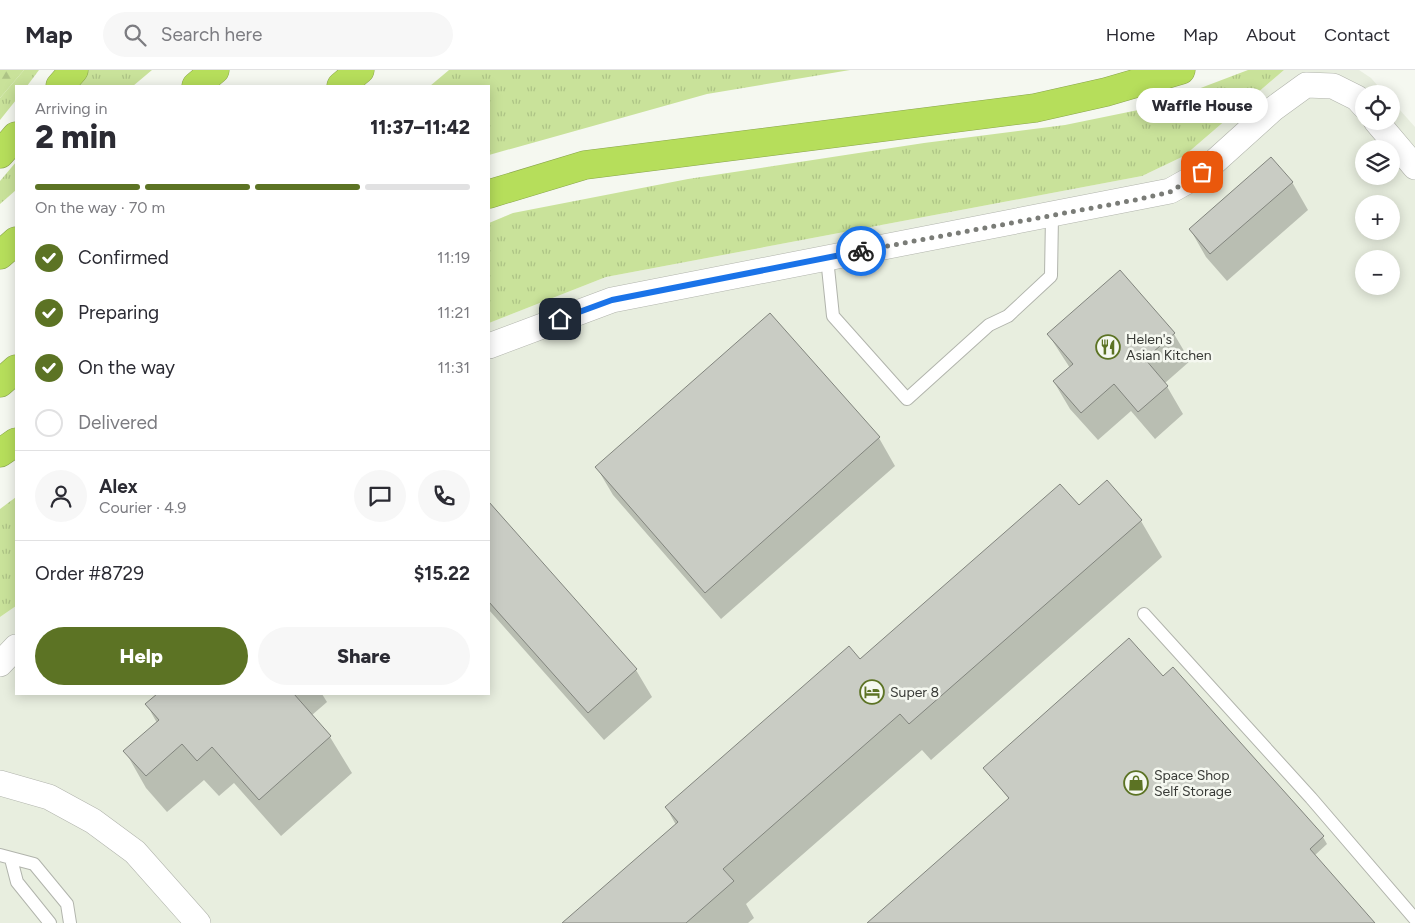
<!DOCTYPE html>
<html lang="en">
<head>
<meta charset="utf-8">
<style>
	body { margin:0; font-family:Figtree,sans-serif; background:#f7f7f7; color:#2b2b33; height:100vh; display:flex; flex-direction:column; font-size:19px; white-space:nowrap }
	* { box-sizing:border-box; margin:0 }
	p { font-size:16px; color:#7c7c81 }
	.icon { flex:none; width:28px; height:28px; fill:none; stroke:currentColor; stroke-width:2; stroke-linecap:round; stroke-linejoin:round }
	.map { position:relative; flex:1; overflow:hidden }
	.sheet { position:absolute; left:15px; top:15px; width:475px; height:610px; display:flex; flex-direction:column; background:#fff; border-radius:0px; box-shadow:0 2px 12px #0003 }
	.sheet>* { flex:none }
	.fabs { position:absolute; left:1355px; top:15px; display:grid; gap:10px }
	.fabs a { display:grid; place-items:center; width:45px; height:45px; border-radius:50%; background:#fff; box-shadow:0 2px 12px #0003; font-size:25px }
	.pin { position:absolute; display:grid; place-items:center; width:42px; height:42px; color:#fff; margin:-21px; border-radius:10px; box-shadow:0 2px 8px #0006 }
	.courier { position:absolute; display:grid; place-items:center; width:50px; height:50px; margin:-25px; border:4px solid #1a73e8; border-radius:50%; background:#fff; color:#222; box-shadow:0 1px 6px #0007 }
	.bubble { position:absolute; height:35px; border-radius:18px; background:#fff; box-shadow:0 2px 12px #0003; font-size:16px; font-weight:800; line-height:35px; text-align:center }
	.headline em { font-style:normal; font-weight:800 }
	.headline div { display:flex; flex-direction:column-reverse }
	.headline { display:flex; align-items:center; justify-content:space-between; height:85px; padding:0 20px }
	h1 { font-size:32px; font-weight:800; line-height:38px }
	.bar { display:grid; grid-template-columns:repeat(4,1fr); gap:8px 5px; align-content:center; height:60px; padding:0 20px }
	.bar i { height:6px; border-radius:4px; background:#e1e1e2 }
	.bar .active { background:#5c7324 }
	.bar p { grid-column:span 4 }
	.line { display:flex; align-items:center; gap:12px; padding:0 20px; border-top:1px solid #e1e1e2 }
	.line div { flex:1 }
	.round { display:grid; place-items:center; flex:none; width:52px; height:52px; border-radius:26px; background:#f7f7f7 }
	ol { padding:0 20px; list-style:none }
	li { display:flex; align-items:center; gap:15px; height:55px }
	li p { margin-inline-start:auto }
	li .icon { padding:5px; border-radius:50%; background:#5c7324; color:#fff; stroke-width:4 }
	li:last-child { color:#7c7c81 }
	li i { width:28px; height:28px; border:2px solid #e1e1e2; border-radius:50% }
	.action { display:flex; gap:10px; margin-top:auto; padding:10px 20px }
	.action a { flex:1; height:58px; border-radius:30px; background:#5c7324; color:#fff; font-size:20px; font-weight:800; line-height:58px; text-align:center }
	.action a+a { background:#f7f7f7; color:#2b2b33 }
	header { display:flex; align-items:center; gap:30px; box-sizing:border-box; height:70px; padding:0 25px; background:#fff; border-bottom:1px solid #e1e1e2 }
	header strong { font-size:24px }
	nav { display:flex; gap:28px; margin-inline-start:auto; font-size:18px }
	.search { width:350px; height:45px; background:#f7f7f7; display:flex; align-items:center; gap:12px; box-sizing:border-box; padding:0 18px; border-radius:28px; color:#7c7c81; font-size:19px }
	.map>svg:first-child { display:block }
	.built { fill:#e8eedf; fill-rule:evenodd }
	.grass { fill:url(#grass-tufts) }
	.forest { fill:url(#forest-firs) }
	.shadow { fill:#0003 }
	.building { fill:#c9ccc4; stroke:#82857e }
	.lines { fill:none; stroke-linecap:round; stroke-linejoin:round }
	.service-casing { stroke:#b1b4ac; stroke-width:14 }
	.minor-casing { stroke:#b1b4ac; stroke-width:26 }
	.motorway-casing { stroke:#8aa54e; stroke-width:29 }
	.service { stroke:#fff; stroke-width:12 }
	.minor { stroke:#fff; stroke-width:25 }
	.motorway { stroke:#b6de5b; stroke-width:28 }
	.done { stroke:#7a7c77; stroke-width:5; stroke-dasharray:0 9 }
	.route { stroke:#1a73e8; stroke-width:6 }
	.labels { text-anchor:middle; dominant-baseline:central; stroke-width:5; stroke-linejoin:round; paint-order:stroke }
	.poi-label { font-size:14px; fill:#383a36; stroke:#f5f8f0; text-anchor:start }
</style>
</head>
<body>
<header>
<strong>Map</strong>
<div class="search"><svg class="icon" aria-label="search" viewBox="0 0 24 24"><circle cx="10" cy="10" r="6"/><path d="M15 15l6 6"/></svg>Search here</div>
<nav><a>Home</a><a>Map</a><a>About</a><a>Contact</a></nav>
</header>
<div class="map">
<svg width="1415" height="853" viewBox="0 0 1415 853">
	<defs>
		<pattern id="grass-tufts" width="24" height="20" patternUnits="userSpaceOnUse" patternTransform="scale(1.25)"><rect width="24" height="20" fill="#c9e29a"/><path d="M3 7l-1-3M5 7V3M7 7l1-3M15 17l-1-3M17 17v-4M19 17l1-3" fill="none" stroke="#adc385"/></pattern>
		<pattern id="forest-firs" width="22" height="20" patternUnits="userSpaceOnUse" patternTransform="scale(1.25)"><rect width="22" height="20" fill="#c9e29a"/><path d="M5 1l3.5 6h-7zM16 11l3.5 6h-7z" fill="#adc385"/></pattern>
	</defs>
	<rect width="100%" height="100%" fill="#f5f8f0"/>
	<path class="built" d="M1284 0H1359L1371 8 1385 24H1364V51H1391V30L1415 57V853H0V547L16 536V624H489V253L606 207 1142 106 1184 86ZM1364 79H1391V106H1364ZM1364 134H1391V161H1364ZM1364 189H1391V216H1364Z"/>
	<path class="grass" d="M24 0H39L27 16H16V30L0 50V28Z
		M88 0H152L133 16H76Z
		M449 0H850L707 24 489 85V16H430Z
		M1248 0H1284L1184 86 1142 106 606 207 489 253V153L513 143 688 109 924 73 1065 55 1148 38Z
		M16 92V120L0 134V111Z
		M16 427V536L0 547V439Z"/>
	<path class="forest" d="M0 0H24L0 28Z"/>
	<path class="shadow" d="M1292 112 1308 140 1227 211 1206 187 1190 159Z
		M770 245 879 368 895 396 721 549 613 425 597 398Z
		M1048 264H1174L1190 291 1165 313 1183 344 1155 369 1131 341 1098 370 1070 339 1054 312 1070 298Z
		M1107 412 1141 451 1162 487 931 690 922 680 746 834 754 848 748 853H564L676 755 666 737 860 590 1079 437Z
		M489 434 636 600 652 627 604 670 489 540Z
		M1173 599 1323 767 1327 774 1314 786 1372 853H869L1009 729 984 698 1163 608Z
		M159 624H322L327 632 312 645 330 667 352 703 281 766 234 713 219 726 204 710 167 742 146 718 125 681 157 653 147 635Z"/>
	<path class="building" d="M1271 87 1293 112 1210 184 1189 159Z
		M1120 200 1175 263 1145 289 1168 316 1138 342 1114 314 1081 343 1053 311 1073 294 1047 264Z
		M770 243 880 367 705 523 595 397Z
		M1107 410 1142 450 909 654 900 644 723 799 734 811 686 853H562L678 752 665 737 849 576 860 589 1060 414 1079 435Z
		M489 432 637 599 588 643 489 532Z
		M1129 568 1163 606 1173 597 1324 766 1310 779 1375 853H867L1009 728 983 698Z
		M157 624H294L331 666 259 730 212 677 197 691 182 674 146 706 123 681 159 650 145 634Z"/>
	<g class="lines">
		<g class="service-casing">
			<path id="service" d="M827 188 833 246 907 329 989 255 1008 246 1051 206 1052 146
				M1144 544 1311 728 1415 849
				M0 785 34 794 67 834 70 853
				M11 789 17 812 50 853"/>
		</g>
		<g class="minor-casing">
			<path id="minor" d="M1376 51 1415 97
				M489 276 612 230 1170 121 1202 103 1273 39 1306 15 1333 16 1357 28 1364 36
				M0 594 16 577
				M0 713 49 727 93 751 135 782 198 853"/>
		</g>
		<g class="motorway-casing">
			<path id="motorway" d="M60 16 74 0
				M196 16 215 0
				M341 16 360 0
				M0 84 16 66
				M489 124 585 95 1035 38 1106 22 1181 0
				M0 185 16 171
				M0 313 16 299
				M0 383 16 372"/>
		</g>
		<use href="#service" class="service"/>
		<use href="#minor" class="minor"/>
		<use href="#motorway" class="motorway"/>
	</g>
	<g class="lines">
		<path class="done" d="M861 181 1135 130 1170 122 1202 102"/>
		<path class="route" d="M560 249 612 230 861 181"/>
	</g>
	<defs>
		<g id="restaurant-ring" transform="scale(1.25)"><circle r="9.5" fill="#f5f8f0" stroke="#5c7324" stroke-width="1.5"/><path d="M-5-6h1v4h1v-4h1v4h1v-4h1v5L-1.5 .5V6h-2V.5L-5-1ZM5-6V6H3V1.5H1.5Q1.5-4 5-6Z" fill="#5c7324"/></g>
		<g id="hotel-ring" transform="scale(1.25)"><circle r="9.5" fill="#f5f8f0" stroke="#5c7324" stroke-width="1.5"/><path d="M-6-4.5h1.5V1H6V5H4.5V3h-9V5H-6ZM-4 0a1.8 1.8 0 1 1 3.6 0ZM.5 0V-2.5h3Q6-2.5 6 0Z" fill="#5c7324"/></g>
		<g id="shop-ring" transform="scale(1.25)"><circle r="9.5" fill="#f5f8f0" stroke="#5c7324" stroke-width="1.5"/><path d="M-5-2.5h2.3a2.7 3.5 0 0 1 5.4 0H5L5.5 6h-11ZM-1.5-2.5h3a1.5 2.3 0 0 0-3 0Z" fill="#5c7324"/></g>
	</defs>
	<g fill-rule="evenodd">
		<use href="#restaurant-ring" x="1108" y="277"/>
		<use href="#hotel-ring" x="872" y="622"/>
		<use href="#shop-ring" x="1136" y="713"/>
	</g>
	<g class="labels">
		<g class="poi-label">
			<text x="1126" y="269">Helen's<tspan x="1126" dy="16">Asian Kitchen</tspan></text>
			<text x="890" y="622">Super 8</text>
			<text x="1154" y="705">Space Shop<tspan x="1154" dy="16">Self Storage</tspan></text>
		</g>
	</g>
</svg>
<div class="fabs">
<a><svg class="icon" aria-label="locate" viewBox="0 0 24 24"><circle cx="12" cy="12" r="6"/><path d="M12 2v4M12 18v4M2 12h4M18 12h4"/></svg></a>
<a><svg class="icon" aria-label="layers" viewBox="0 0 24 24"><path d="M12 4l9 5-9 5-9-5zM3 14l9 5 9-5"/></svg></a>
<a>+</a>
<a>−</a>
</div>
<div class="pin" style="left:1202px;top:102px;background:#ea580c"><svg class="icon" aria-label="bag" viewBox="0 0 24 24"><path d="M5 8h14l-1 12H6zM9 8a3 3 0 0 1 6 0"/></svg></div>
<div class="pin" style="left:560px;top:249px;background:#1f2937"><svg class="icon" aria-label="home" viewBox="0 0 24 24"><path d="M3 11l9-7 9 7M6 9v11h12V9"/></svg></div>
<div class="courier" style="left:861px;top:181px"><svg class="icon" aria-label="bike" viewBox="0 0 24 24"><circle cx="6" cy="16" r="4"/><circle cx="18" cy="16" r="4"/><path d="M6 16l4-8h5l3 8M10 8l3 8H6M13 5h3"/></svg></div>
<div class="bubble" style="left:1136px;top:18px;width:132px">Waffle House</div>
<section class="sheet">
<div class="headline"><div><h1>2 min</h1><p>Arriving in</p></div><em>11:37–11:42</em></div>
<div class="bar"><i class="active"></i><i class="active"></i><i class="active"></i><i></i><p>On the way · 70 m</p></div>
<ol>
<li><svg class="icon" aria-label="check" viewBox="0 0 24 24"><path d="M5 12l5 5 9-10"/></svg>Confirmed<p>11:19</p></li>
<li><svg class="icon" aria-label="check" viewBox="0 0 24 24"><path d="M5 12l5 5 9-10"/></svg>Preparing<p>11:21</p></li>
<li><svg class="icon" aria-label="check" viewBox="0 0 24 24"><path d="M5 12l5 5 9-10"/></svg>On the way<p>11:31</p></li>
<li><i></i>Delivered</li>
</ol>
<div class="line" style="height:90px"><a class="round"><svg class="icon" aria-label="person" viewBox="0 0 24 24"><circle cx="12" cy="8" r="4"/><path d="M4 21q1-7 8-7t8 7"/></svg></a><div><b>Alex</b><p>Courier · 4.9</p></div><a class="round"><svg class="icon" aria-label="chat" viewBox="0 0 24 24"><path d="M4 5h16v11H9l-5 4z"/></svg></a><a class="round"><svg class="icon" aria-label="phone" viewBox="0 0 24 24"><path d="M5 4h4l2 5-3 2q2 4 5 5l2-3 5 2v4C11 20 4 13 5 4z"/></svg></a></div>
<div class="line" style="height:65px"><div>Order #8729</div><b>$15.22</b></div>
<div class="action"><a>Help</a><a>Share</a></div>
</section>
</div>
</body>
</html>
